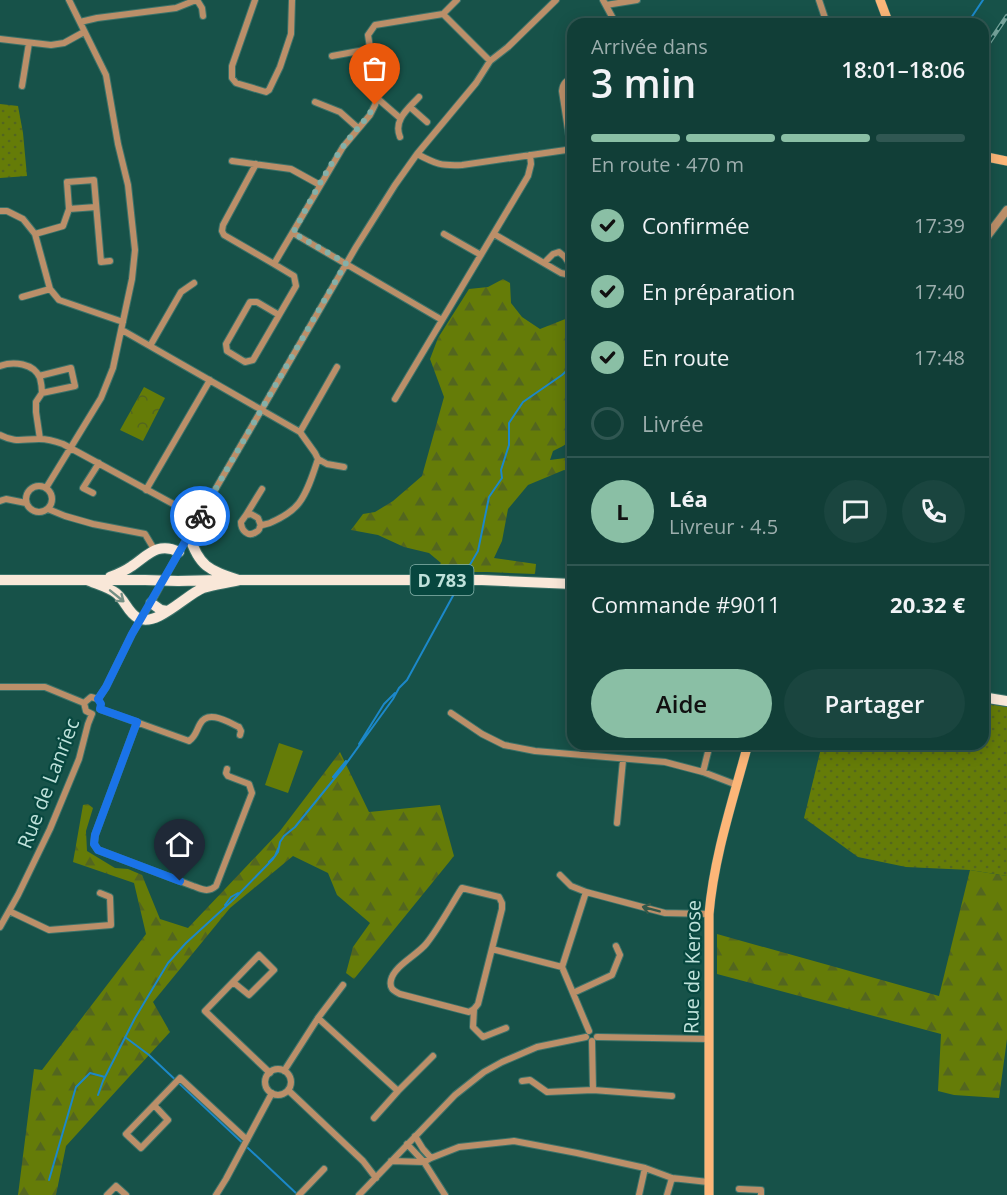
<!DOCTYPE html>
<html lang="fr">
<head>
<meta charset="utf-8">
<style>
	body { margin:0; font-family:"Open Sans",sans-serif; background:#1a453f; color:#f1f3f6; height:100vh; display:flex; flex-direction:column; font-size:22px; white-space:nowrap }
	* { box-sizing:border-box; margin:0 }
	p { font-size:20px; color:#9caead }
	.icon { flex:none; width:33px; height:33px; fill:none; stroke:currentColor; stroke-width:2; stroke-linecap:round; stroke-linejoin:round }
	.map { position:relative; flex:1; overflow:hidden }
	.details { position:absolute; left:567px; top:18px; width:422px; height:732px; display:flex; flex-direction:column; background:#113e37; border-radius:18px; box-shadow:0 3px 15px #0003,0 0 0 2px #305752 }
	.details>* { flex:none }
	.pin { position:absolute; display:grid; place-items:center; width:51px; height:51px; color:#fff; margin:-62px -26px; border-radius:50% 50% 50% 0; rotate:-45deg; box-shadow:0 0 6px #0007 }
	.pin .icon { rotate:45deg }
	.courier { position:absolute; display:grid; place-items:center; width:60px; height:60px; margin:-30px; border:4px solid #1a73e8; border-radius:50%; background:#fff; color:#222; box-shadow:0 2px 8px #0007 }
	.headline em { font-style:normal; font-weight:600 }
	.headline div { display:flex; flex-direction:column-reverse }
	.headline { display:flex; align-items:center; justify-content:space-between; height:102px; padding:0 24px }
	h1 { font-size:39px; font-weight:600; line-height:45px }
	.bar { display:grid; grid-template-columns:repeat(4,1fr); gap:9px 6px; align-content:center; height:72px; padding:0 24px }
	.bar i { height:8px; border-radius:4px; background:#305752 }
	.bar .active { background:#8abfa5 }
	.bar p { grid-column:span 4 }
	.line { display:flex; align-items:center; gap:15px; padding:0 24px; border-top:2px solid #305752 }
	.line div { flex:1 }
	.round { display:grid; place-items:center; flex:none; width:63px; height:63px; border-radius:32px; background:#1a453f }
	ol { padding:0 24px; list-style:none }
	li { display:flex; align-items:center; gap:18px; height:66px }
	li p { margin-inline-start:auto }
	li .icon { padding:6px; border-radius:50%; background:#8abfa5; color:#111; stroke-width:4 }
	li:last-child { color:#9caead }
	li i { width:33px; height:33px; border:3px solid #305752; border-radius:50% }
	.cta { display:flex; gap:12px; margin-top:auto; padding:12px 24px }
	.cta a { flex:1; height:69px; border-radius:36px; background:#8abfa5; color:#111; font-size:24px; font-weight:600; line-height:69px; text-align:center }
	.cta a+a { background:#1a453f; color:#f1f3f6 }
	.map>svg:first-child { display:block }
	.grass { fill:url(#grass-dots) }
	.forest { fill:url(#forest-firs) }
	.park { fill:url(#park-crowns) }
	.pitch { fill:#657c08 }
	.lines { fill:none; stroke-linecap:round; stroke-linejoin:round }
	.stream { stroke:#1c88c9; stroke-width:2 }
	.minor-casing { stroke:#3c7269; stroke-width:8 }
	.tertiary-casing { stroke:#3c7269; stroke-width:10 }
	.secondary-casing { stroke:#3c7269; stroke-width:10 }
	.primary-casing { stroke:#3c7269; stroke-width:12 }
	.minor { stroke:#bb8f69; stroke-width:6 }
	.tertiary { stroke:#bb8f69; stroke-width:8 }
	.secondary { stroke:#fcb678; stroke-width:9 }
	.primary { stroke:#f9e7d8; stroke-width:10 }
	.rail-casing { stroke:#74a29a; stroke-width:4.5 }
	.rail { stroke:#07473f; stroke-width:2; stroke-dasharray:7; stroke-linecap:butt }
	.primary-bridge-casing { stroke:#3c7269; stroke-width:12; stroke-linecap:butt }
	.primary-bridge { stroke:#f9e7d8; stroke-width:10 }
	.oneway { stroke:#748f84 }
	.oneway2 { stroke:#34594a }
	.done { stroke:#84b0a8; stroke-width:6; stroke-dasharray:0 10.8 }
	.route { stroke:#1a73e8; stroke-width:8 }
	.labels { text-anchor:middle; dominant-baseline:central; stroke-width:4.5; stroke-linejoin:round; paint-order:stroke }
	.shield { fill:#07473f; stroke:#88b4ac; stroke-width:1.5 }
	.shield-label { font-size:18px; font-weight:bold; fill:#bfe2db }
	.street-label { font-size:20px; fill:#bfe2db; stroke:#07473f }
</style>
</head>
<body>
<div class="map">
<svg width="1007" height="1195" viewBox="0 0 1007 1195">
	<defs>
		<pattern id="grass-dots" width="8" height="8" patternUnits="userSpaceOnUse" patternTransform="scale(1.5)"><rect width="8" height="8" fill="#657c08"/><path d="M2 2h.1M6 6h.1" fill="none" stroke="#53661f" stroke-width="1.8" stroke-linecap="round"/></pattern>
		<pattern id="forest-firs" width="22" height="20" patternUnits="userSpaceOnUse" patternTransform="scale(1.5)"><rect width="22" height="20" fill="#657c08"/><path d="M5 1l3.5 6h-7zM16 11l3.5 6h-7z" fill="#53661f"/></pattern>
		<pattern id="park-crowns" width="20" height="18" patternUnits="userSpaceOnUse" patternTransform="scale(1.5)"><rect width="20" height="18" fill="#657c08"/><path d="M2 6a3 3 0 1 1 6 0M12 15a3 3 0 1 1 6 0" fill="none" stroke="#53661f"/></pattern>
	</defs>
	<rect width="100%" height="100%" fill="#175249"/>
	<path class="grass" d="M0 104 18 106 23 133 27 176 0 178Z
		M983 703 1007 707V876L970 870 906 867 858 857 804 818 822 744H982Z"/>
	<path class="forest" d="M503 279 510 283 511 303 522 317 540 329 573 316V390L571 393 573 400V439L563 446 553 451 550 460 573 457V472L564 470 528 485 508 509 502 541 494 558 536 564 535 574 487 572H442L437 568 441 563 429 553 404 547 378 535 351 530 363 514 375 512 393 501 422 476 444 397 430 359 438 338 469 289 488 287Z
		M340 752 369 812 440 805 454 856 354 979 346 973 353 947 370 923 337 895 328 873 293 856 230 908 153 1002 170 1032 66 1146 56 1195H18L34 1069 42 1070 146 934 134 883 73 862 83 805 88 804 93 808 86 831 87 851 115 868 128 869 142 875 160 919 188 928 280 831Z
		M970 870 1007 876V1039L999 1098 954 1095 938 1091 941 1034 717 974V934L939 996Z"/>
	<path class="park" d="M144 387 165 398 143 441 120 430Z"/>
	<path class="pitch" d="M279 743 303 751 288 793 265 785Z"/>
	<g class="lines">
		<path class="stream" d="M967 24 983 0
			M464 575 478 551 489 497 502 478 501 470 509 445V423L523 402 562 375 573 365
			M359 744 384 704 395 693
			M333 777 346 761
			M269 862 275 856 279 847
			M225 905 231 897 238 893
			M125 1037 149 1055 298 1195
			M98 1095 103 1081 135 1018 168 963 186 943 234 899 273 859 278 852 280 842 284 836 295 827 343 768 393 699 399 688 407 680 460 583
			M49 1180 76 1087 90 1073 105 1077"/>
		<g class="minor-casing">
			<path id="minor" d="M197 0 202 8 203 16
				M255 0 232 66V78L236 83 266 92 269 90 280 67 291 34 292 0
				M603 0 616 24
				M819 0 827 24
				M606 5 637 0
				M443 14 490 61
				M443 14 457 0
				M80 22 97 18 176 8 196 0
				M0 39 51 45 64 43 84 32
				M332 56 370 49
				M22 86 29 43
				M377 98 400 118
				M315 102 340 112 358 128
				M410 107 427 122
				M400 137C393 120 408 109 419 97
				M571 149 562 91C563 83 566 80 573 79
				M417 154C436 164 441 166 462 165L573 149
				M232 161 291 169 320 185
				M256 164 223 225 222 231 224 235 274 264
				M69 209 96 207
				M0 211H7L23 219 35 234 50 289 59 300 123 322
				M293 233 442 320
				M35 234 63 226 69 209 67 182 94 180 101 262 110 261
				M444 234 481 255
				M494 234 561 273 570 275 573 273
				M544 263 553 254 559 252 565 257 573 269
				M22 297 50 289
				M279 315 257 302H250L226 344 227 351 245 362 253 360 296 286 294 276 274 264 343 147 370 115 375 105 377 98V92L368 35 375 25 443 14
				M122 330 300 432 315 453 318 459 327 464 344 467
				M150 346 181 292 194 283
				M0 366C13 361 34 363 40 378 41 382 42 388 42 393L36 402V412L40 439
				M39 376 71 368 75 386 42 393
				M395 399 528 176 531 164 530 155
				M300 432 337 367
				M0 435C15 443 23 439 39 439 47 439 55 441 63 444L199 518
				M26 499a13 13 0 1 1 26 0a13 13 0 1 1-26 0Z
				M46 488 101 398 113 368 132 279 135 250 128 185 118 144 106 75 69 0
				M146 490 210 380
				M93 493 83 488 99 463
				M0 501 6 499 26 503
				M48 509 65 516 93 524 145 534 154 549
				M246 515 262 489
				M261 526 258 518 251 514 246 515 241 522C241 530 248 538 256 532 262 529 257 528 262 525 265 524 269 524 272 522 281 518 292 512 299 503 308 491 313 474 318 459
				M0 687H45L84 703
				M98 699 106 687 132 634 151 603 179 552 356 247 395 185 417 154 476 83 490 61 508 47 556 0
				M100 709 189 741C196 736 196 731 200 724 208 709 228 722 239 727L241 731 240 735
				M451 713 482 734 504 745 535 751 665 762 703 772 737 785
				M92 714 86 711 84 703 91 697 98 699
				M137 722 95 835 94 844 98 850 193 886C202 889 208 893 216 886L252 793 249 784 228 776 226 773 227 769
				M703 772 710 744
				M617 823 623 760
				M560 875 571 886 586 892 665 913 709 914
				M462 888 499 897 502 903V909L478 1004 474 1009 469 1012 400 994C394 991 389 989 391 980 394 966 417 955 426 944 439 928 451 905 462 888Z
				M586 892 562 967 589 1031
				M9 911 49 930 111 925 110 897 100 893
				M0 927 18 895 50 829 79 759 88 724 92 714
				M492 949 562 967
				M233 982 249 995 274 970 259 955 205 1011 270 1073
				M573 993 612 975 620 955 616 946
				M474 1009 473 1027 483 1037 506 1028
				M318 1018 398 1091
				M597 1037 709 1039
				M265 1082a13 13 0 1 1 26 0a13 13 0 1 1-26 0Z
				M284 1071 318 1018 343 985
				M522 1081 530 1080 547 1092 593 1090 592 1041
				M288 1090 363 1161 376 1178
				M593 1090 672 1096
				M154 1105 168 1120 141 1148 126 1134 180 1078 247 1140
				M374 1118 398 1091 433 1056
				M415 1136 423 1149 431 1158
				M407 1144 424 1162 445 1195
				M391 1161 424 1162 431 1158 459 1147 514 1141 577 1153 645 1168 672 1178 708 1182
				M739 1189 761 1190V1195
				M107 1195 116 1186 126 1195
				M216 1195 226 1179 272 1093
				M299 1195 324 1169
				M359 1195 455 1095 484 1072 502 1062 537 1047 586 1037
				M639 1195 645 1168
				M667 1195 672 1178"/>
		</g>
		<g class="tertiary-casing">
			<path id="tertiary" d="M982 243 1007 210"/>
		</g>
		<g class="secondary-casing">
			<path id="secondary" d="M880 0 889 24
				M982 156 1007 161
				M709 1195V914C714 856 733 800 748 744"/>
		</g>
		<g class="primary-casing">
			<path id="primary" d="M189 535C199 567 209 570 239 580
				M110 577C118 574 125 571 132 566 147 556 158 541 179 552
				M0 580H145
				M87 580C96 584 108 587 116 593 125 600 128 613 138 618 156 628 187 594 203 588 215 584 228 583 240 580H482L573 584
				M178 581 218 580
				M151 603 161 610 167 611
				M982 697 1007 701"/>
		</g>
		<use href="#minor" class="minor"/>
		<use href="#tertiary" class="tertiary"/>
		<use href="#secondary" class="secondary"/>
		<use href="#primary" class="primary"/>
		<g class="rail-casing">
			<path id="rail" d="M982 53 1007 16"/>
		</g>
		<use href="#rail" class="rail"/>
		<g class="primary-bridge-casing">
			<path id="primary-bridge" d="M145 580 178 581"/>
		</g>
		<use href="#primary-bridge" class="primary-bridge"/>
	</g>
	<defs><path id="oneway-shaft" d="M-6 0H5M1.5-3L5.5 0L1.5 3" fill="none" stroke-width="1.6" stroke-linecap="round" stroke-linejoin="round" transform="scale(1.5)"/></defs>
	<use class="oneway" href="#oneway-shaft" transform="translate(117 596) rotate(39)"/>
	<use class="oneway2" href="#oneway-shaft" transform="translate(651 909) rotate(-165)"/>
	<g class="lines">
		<path class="done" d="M200 516 346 263 293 233C309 204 324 173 343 147 353 132 366 121 375 105"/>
		<path class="route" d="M180 881 98 850 94 844 95 835 137 722 100 709 101 704 98 699 106 687 132 634 200 516"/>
	</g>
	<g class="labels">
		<rect class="shield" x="410.5" y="565" width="63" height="30" rx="4.5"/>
		<g class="shield-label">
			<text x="442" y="580">D 783</text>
		</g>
		<g class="street-label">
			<text transform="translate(48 783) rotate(-69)">Rue de Lanriec</text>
			<text transform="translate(692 967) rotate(-89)">Rue de Kerose</text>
		</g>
	</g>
</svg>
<div class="pin" style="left:375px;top:105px;background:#ea580c"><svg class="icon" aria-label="bag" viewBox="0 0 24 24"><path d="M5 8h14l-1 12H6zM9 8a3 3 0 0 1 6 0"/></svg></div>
<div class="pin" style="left:180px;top:881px;background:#1f2937"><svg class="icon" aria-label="home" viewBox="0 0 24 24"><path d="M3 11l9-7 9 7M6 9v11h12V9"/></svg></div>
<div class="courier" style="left:200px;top:516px"><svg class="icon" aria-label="bike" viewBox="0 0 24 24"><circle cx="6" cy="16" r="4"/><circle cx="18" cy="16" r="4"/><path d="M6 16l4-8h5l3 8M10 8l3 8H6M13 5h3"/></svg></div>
<section class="details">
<div class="headline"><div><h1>3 min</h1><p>Arrivée dans</p></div><em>18:01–18:06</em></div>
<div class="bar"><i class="active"></i><i class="active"></i><i class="active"></i><i></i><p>En route · 470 m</p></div>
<ol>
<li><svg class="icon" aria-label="check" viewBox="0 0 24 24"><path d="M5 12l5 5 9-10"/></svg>Confirmée<p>17:39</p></li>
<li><svg class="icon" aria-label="check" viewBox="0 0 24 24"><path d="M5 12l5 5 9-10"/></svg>En préparation<p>17:40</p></li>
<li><svg class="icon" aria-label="check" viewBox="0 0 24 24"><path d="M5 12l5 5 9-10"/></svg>En route<p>17:48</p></li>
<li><i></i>Livrée</li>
</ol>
<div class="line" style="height:108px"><b class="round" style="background:#8abfa5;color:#111">L</b><div><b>Léa</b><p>Livreur · 4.5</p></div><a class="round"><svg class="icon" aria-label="chat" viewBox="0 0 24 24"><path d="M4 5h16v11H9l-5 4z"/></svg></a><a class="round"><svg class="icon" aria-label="phone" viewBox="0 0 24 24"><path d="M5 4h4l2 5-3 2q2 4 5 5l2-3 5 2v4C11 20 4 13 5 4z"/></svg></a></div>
<div class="line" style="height:78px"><div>Commande #9011</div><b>20.32 €</b></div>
<div class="cta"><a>Aide</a><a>Partager</a></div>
</section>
</div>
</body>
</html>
